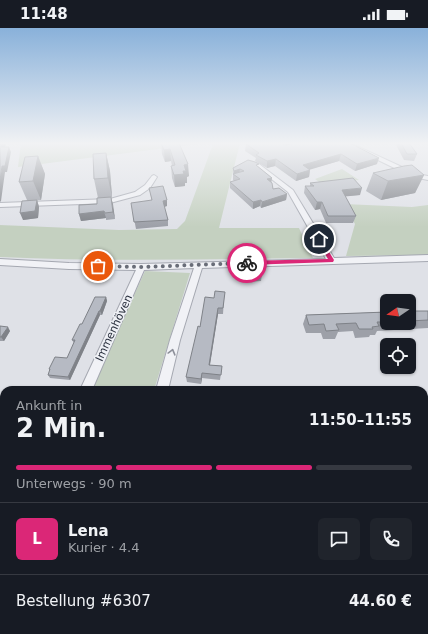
<!DOCTYPE html>
<html lang="de">
<head>
<meta charset="utf-8">
<style>
	body { margin:0; font-family:"DejaVu Sans",sans-serif; background:#20242c; color:#f1f3f6; height:100vh; display:flex; flex-direction:column; font-size:15px; white-space:nowrap }
	* { box-sizing:border-box; margin:0 }
	p { font-size:13px; color:#9ea1a6 }
	.icon { flex:none; width:22px; height:22px; fill:none; stroke:currentColor; stroke-width:2; stroke-linecap:round; stroke-linejoin:round }
	.map { position:relative; flex:1; overflow:hidden }
	.details { position:absolute; left:0px; top:358px; width:428px; height:248px; display:flex; flex-direction:column; background:#171b24; border-radius:12px 12px 0 0; box-shadow:0 1px 3px #0004 }
	.details>* { flex:none }
	.needle { width:26px; rotate:257deg }
	.controls { position:absolute; left:380px; top:266px; display:grid; gap:8px }
	.controls a { display:grid; place-items:center; width:36px; height:36px; border-radius:6px; background:#171b24; box-shadow:0 1px 3px #0004; font-size:20px }
	.pin { position:absolute; display:grid; place-items:center; width:34px; height:34px; color:#fff; margin:-17px; border:2px solid #fff; border-radius:50%; box-shadow:0 1px 4px #0007 }
	.courier { position:absolute; display:grid; place-items:center; width:40px; height:40px; margin:-20px; border:3px solid #db2777; border-radius:50%; background:#fff; color:#222; box-shadow:0 1px 5px #0007 }
	.headline em { font-style:normal; font-weight:700 }
	.headline div { display:flex; flex-direction:column-reverse }
	.headline { display:flex; align-items:center; justify-content:space-between; height:68px; padding:0 16px }
	h1 { font-size:26px; font-weight:700; line-height:30px }
	.bar { display:grid; grid-template-columns:repeat(4,1fr); gap:6px 4px; align-content:center; height:48px; padding:0 16px }
	.bar i { height:5px; border-radius:3px; background:#363941 }
	.bar .on { background:#db2777 }
	.bar p { grid-column:span 4 }
	.line { display:flex; align-items:center; gap:10px; padding:0 16px; border-top:1px solid #363941 }
	.line div { flex:1 }
	.round { display:grid; place-items:center; flex:none; width:42px; height:42px; border-radius:6px; background:#20242c }
	.status { display:flex; justify-content:space-between; align-items:center; height:28px; padding:0 20px; background:#171b24; direction:ltr }
	.status svg { height:11px; fill:currentColor }
	.map>svg:first-child { display:block }
	.green { fill:#c4d0c0 }
	.lines { fill:none; stroke-linecap:round; stroke-linejoin:round }
	.minor-casing { stroke:#a5a8b1; stroke-width:2 }
	.minor { fill:#f1f2f6; fill-rule:evenodd }
	.wall { fill:#9da0a8 }
	.shaded-wall { fill:#7f8288 }
	.building { fill:#b6bac3; stroke:#7f8288 }
	.oneway { stroke:#8d909a }
	.route { fill:#db2777 }
	.done { stroke:#696d78; stroke-width:4; stroke-dasharray:0 7.2 }
	.labels { text-anchor:middle; dominant-baseline:central; stroke-width:3; stroke-linejoin:round; paint-order:stroke }
	.street-label { font-size:11px; fill:#292f3d; stroke:#eef0f5 }
</style>
</head>
<body>
<div class="status"><b>11:48</b><svg viewBox="0 0 49 12"><path d="M0 12V9h3v3zM5 12V6h3v6zM10 12V3h3v9zM15 12V0h3v12zM26 1h20v11H26zM47 4h2v5h-2z"/></svg></div>
<div class="map">
<svg width="428" height="606" viewBox="0 0 428 606">
	<rect width="100%" height="100%" fill="#dfe1e7"/>
	<path class="green" d="M21 115H205L18 139Z
		M212 115H240L219 200H299L313 230C209 231 105 234 0 229V197L119 202 177 201 185 193 213 116Z
		M342 141 359 152 322 156 315 151Z
		M344 176 412 179 428 177V227L346 228 355 196Z
		M145 243 190 245 154 362H91Z
		M11 602H100L99 606H9Z"/>
	<g class="lines">
		<g class="minor-casing">
			<path id="minor" d="M343 115H350L417 146 428 148V152L413 149Z
				M249 133 259 136 293 162 334 230 428 227V233L202 240 180 312 168 362H156L170 312 194 240 144 242 92 362H80L136 242 69 241 0 237V231L69 235 141 236 326 231 288 164 255 138 247 136V134Z
				M154 147 157 149 150 160 140 167 110 175 0 179V175L110 171 135 164 145 157 152 148Z
				M4 581V602H8L6 606H0V582Z
				M106 602H122V606H104Z"/>
		</g>
		<use href="#minor" class="minor"/>
	</g>
	<path class="wall" d="M161 115H179L189 148 187 149V155H185V158L175 159 172 150 171 138H172L171 133 165 134 162 126Z
		M246 115H281L285 117 295 115 377 136 355 143 339 133 310 141 309 149 296 153 275 138 267 140 255 133 256 130 245 123Z
		M395 115H409L417 126 414 133 404 132Z
		M106 125 110 143 112 169H111L115 191 106 192V190L81 193 79 186 97 176 98 170 94 151Z
		M38 128 45 146 41 172H37L39 179 38 190 23 192 27 172 19 154Z
		M258 139 272 150 271 154 273 161 287 166 286 172 261 180 260 178 253 181 230 160V154L234 153 233 152V140Z
		M373 145 424 147 415 165 381 172 366 163Z
		M310 155 360 167 345 168 356 188 353 195H326L320 181 315 182 304 165 305 158H310Z
		M149 160 167 172V178L164 179 168 192V198L136 201 131 175 152 173Z
		M243 237 262 246 261 253 244 254 243 244Z
		M106 269 107 273 102 287H100L70 352 50 350 48 347 50 343 49 341 67 330 74 315 72 312 82 296Z
		M224 270 223 286H218L210 337 222 338 220 352 202 350 201 356 187 354 186 349 200 299Z
		M409 283H428V300L377 303 375 307H370L369 309 355 310 353 303 338 304 335 311H323L321 305H306L303 296 306 287 387 284V295H409Z
		M0 298 10 303 4 313H0Z
		M0 442 4 443V476L0 474Z"/>
	<path class="shaded-wall" d="M2 115H6L4 125 1 119Z
		M9 119 11 124 7 144H5L1 173 0 174V152L2 138Z
		M170 121 171 133 165 134 164 122Z
		M106 125 110 143 112 169 108 150Z
		M341 126 339 133 302 144 303 137Z
		M38 128 45 146 41 172 33 153Z
		M379 130 377 136 355 143 357 136Z
		M276 131 275 138 267 140V133Z
		M188 136 189 148 187 149V155H185V158L175 159 174 147 183 143 184 137Z
		M240 141 239 147H234V143Z
		M310 142 309 149 296 153 297 146Z
		M424 147 415 165 381 172 388 153Z
		M272 150 271 156 267 151Z
		M362 160 360 167 340 169 342 162Z
		M287 166 286 172 261 180 262 174Z
		M111 169 113 176 115 191 113 184Z
		M37 172 39 179 38 190 23 192 20 185Z
		M167 172V178L163 179V173Z
		M261 172 260 178 253 181V174Z
		M317 174H322L320 181 315 182Z
		M104 183 106 190 81 193 79 186Z
		M106 269 107 273 102 287 100 283Z
		M218 280V286L209 342V337Z
		M99 283 100 287 70 352 68 349Z
		M8 299 10 303 4 313 1 309Z
		M202 345V350L201 356V351Z"/>
	<path class="building" d="M0 115H2L1 119H9L5 138H2L0 152Z
		M161 115H179L188 136 184 137 186 143H183L184 146 174 147 171 138 175 137 170 121 164 122Z
		M248 115H281L285 117 295 115H350L379 130 357 136 341 126 303 137 310 142 297 146 276 131 267 133 256 127 259 125 246 116 249 115Z
		M401 115H409L417 126H407Z
		M106 125 108 150 94 151 93 126Z
		M38 128 33 153 19 154 25 129Z
		M248 132 255 134 259 136 256 137 272 150 267 151 272 155 273 161 279 160 287 166 262 174 261 172 253 174 230 154 240 151 233 146 244 143 240 141 234 143 233 140Z
		M412 137 424 147 388 153 373 145 404 138Z
		M353 150 362 160 342 162 356 188H328L322 174H317L305 158H314L310 155Z
		M163 158 167 172 163 173 168 192 134 194 131 175 152 172 149 160Z
		M111 169 113 184 105 185 104 183 79 186V177L97 176V170Z
		M37 172 35 183 20 185 22 173Z
		M260 236 262 246 245 247 243 237Z
		M215 263 225 264 223 280H218L209 337 222 338 221 347 202 345 201 351 186 349 198 298 200 299 205 269 214 270Z
		M95 269H106L100 283H99L68 349 48 347 50 341H49L55 329 67 330 75 312H72L80 296H82Z
		M409 283H428V292L409 293Z
		M387 284V294H377L379 298 372 299 373 301H359L356 295 336 296 339 302 326 303 324 296 309 297 306 287Z
		M0 298 8 299 1 309H0Z
		M0 442 4 443V473H0Z
		M163 602H176L175 606H163Z"/>
	<defs><path id="oneway-chevron" d="M-2-3.5L2.5 0L-2 3.5" fill="none" stroke-width="1.6" stroke-linecap="round" stroke-linejoin="round"/></defs>
	<use class="oneway" href="#oneway-chevron" transform="translate(172 324) rotate(-75)"/>
	<linearGradient id="sky" x2="0" y2="1"><stop stop-color="#89b1da"/><stop offset="0.58" stop-color="#f1f2f4"/><stop offset="1" stop-color="#f1f2f4" stop-opacity="0"/></linearGradient>
	<rect width="428" height="199" fill="url(#sky)"/>
	<path class="route" d="M319 209 321 211 334 232 333 234 247 237 244 235 247 233 328 231 316 211Z"/>
	<g class="lines">
		<path class="done" d="M98 238 141 239 247 235"/>
	</g>
	<g class="labels">
		<g class="street-label">
			<text transform="translate(114 300) rotate(-65)">Immenhöven</text>
		</g>
	</g>
</svg>
<div class="controls">
<a><svg class="needle" viewBox="-14 -14 28 28"><path d="M0-13l5 13h-10z" fill="#e53935"/><path d="M0 13l5-13h-10z" fill="#9ea1a6"/></svg></a>
<a><svg class="icon" aria-label="locate" viewBox="0 0 24 24"><circle cx="12" cy="12" r="6"/><path d="M12 2v4M12 18v4M2 12h4M18 12h4"/></svg></a>
</div>
<div class="pin" style="left:98px;top:238px;background:#ea580c"><svg class="icon" aria-label="bag" viewBox="0 0 24 24"><path d="M5 8h14l-1 12H6zM9 8a3 3 0 0 1 6 0"/></svg></div>
<div class="pin" style="left:319px;top:211px;background:#1f2937"><svg class="icon" aria-label="home" viewBox="0 0 24 24"><path d="M3 11l9-7 9 7M6 9v11h12V9"/></svg></div>
<div class="courier" style="left:247px;top:235px"><svg class="icon" aria-label="bike" viewBox="0 0 24 24"><circle cx="6" cy="16" r="4"/><circle cx="18" cy="16" r="4"/><path d="M6 16l4-8h5l3 8M10 8l3 8H6M13 5h3"/></svg></div>
<section class="details">
<div class="headline"><div><h1>2 Min.</h1><p>Ankunft in</p></div><em>11:50–11:55</em></div>
<div class="bar"><i class="on"></i><i class="on"></i><i class="on"></i><i></i><p>Unterwegs · 90 m</p></div>
<div class="line" style="height:72px"><b class="round" style="background:#db2777;color:#fff">L</b><div><b>Lena</b><p>Kurier · 4.4</p></div><a class="round"><svg class="icon" aria-label="chat" viewBox="0 0 24 24"><path d="M4 5h16v11H9l-5 4z"/></svg></a><a class="round"><svg class="icon" aria-label="phone" viewBox="0 0 24 24"><path d="M5 4h4l2 5-3 2q2 4 5 5l2-3 5 2v4C11 20 4 13 5 4z"/></svg></a></div>
<div class="line" style="height:52px"><div>Bestellung #6307</div><b>44.60 €</b></div>
</section>
</div>
</body>
</html>
